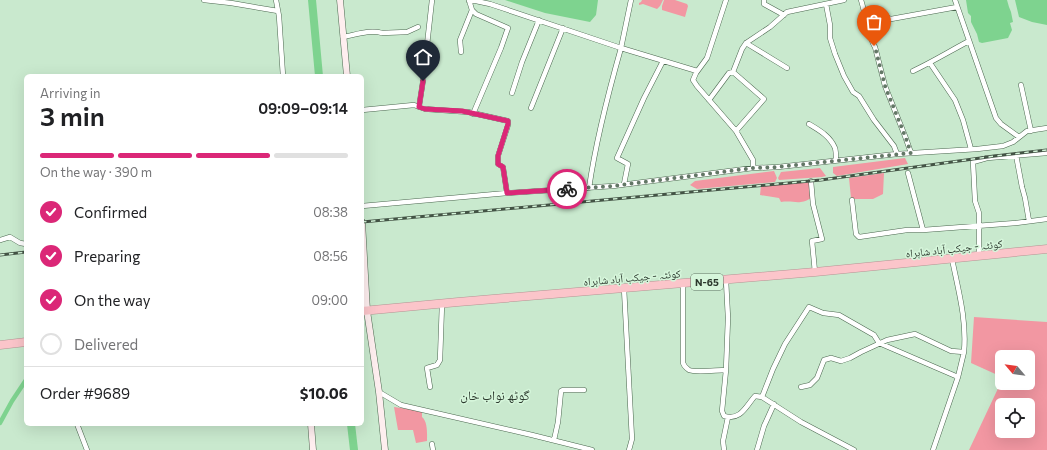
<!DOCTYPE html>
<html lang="en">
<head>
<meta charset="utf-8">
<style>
	body { margin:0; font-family:Commissioner,"Noto Naskh Arabic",sans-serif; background:#f6f6f6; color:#202124; height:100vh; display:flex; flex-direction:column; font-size:15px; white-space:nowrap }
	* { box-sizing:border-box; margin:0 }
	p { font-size:13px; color:#757577 }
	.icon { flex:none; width:22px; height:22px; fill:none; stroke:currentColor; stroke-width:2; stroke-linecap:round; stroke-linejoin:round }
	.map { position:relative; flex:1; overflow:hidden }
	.drawer { position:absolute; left:24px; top:74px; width:340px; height:352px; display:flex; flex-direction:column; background:#fff; border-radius:6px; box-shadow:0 4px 16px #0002 }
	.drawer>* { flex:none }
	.needle { width:26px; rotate:299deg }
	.fabs { position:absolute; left:995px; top:350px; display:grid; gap:8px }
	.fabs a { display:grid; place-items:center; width:40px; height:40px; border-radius:6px; background:#fff; box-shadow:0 4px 16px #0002; font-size:20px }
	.pin { position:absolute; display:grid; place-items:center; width:34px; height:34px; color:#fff; margin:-41px -17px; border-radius:50% 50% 50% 0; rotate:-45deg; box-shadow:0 0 4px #0007 }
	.pin .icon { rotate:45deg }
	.courier { position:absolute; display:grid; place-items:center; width:40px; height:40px; margin:-20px; border:3px solid #db2777; border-radius:50%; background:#fff; color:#222; box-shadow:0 1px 5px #0007 }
	.overview em { font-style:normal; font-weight:600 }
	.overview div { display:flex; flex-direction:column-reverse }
	.overview { display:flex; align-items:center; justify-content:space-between; height:68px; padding:0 16px }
	h1 { font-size:26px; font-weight:600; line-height:30px }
	.bar { display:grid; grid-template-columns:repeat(4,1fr); gap:6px 4px; align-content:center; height:48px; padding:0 16px }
	.bar i { height:5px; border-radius:3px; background:#e0e0e0 }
	.bar .active { background:#db2777 }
	.bar p { grid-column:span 4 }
	.line { display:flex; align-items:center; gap:10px; padding:0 16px; border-top:1px solid #e0e0e0 }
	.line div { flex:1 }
	ol { padding:0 16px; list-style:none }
	li { display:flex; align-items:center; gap:12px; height:44px }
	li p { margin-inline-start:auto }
	li .icon { padding:4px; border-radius:50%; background:#db2777; color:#fff; stroke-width:4 }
	li:last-child { color:#757577 }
	li i { width:22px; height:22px; border:2px solid #e0e0e0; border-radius:50% }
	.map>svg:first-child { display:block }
	.green { fill:#f297a2; fill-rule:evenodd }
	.water { fill:#7ed38f }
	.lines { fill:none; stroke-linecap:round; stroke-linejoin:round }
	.canal { stroke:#7ed38f; stroke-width:4.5 }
	.river { stroke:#7ed38f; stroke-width:8 }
	.street-casing { stroke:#4b674f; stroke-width:5.5 }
	.secondary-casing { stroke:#4b674f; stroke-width:7 }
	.highway-casing { stroke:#b39493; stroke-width:9 }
	.street { stroke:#fff; stroke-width:4.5 }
	.secondary { stroke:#feeeef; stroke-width:6 }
	.highway { stroke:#fbc5ca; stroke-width:8 }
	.rail-casing { stroke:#435345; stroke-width:3 }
	.rail { stroke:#d6f6db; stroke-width:1.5; stroke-dasharray:4.5; stroke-linecap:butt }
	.done { stroke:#637766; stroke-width:4; stroke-dasharray:0 7.2 }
	.route { stroke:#db2777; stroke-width:5 }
	.labels { text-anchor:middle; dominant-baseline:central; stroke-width:3; stroke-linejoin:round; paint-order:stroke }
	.shield { fill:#d6f6db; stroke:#5f7262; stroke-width:1 }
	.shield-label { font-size:10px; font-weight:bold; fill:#2c392e }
	.street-label { font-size:11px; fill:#2c392e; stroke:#d6f6db }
	.quarter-label { font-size:13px; fill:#2c392e; stroke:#d6f6db }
</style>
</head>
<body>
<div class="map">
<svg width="1047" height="450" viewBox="0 0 1047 450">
	<rect width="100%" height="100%" fill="#c9e9ce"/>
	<path class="green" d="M642 0H663L660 6 657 9 643 4 639 5V3L641 2Z
		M664 0H675L687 4 688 6 685 17 662 10V6Z
		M905 158 908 164 837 176 833 173V167Z
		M820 168 826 176 822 177 779 180 778 178 781 172Z
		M774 171 777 178 775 182 697 189 690 185 695 181Z
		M884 173 883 194 873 199H853L851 198 849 178Z
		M810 182 811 198C798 206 795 200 781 202L779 198 760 195 761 186Z
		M974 317 1047 322V450H969L1002 380V383H1028V357H1002V377L971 363ZM1002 405H1028V431H1002Z
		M394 407 422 411V417C428 422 427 434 427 441L416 443 413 430H398Z"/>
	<path class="water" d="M505 0H598L596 15 590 22 545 13Z
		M966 0H1007L1009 7 1011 12 1013 22 1010 23 1012 30 1008 38 982 43 979 42 977 34 971 22V16L968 13Z
		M1015 0H1047V25L1032 22 1019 17Z"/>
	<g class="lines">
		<path class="canal" d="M0 423 12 401 26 380"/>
		<path class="river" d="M312 0 319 76
			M351 424 354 450"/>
		<g class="street-casing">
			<path id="street" d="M204 0 231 3 278 11
				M276 0 279 16 283 76
				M469 0 472 10 476 14 508 28 501 48 473 114
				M726 0 707 58 696 73 693 80 697 86 736 131 753 160V168
				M764 0V4L784 15
				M861 0C865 12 869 39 875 47L885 86 905 136 911 153
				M955 0 996 118 1001 124 1019 137
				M469 1H476L490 4 621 48 631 0
				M826 4 830 25V38L835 54 844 76 853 92 859 96 874 120 894 146 897 154
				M867 19 881 15 891 19 957 7
				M343 37C355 35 370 29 382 33L407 32 418 27
				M746 43 787 68
				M461 52 460 40 472 10
				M930 63 955 100 963 120 971 149
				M913 71C932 62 950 51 969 41
				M733 72 764 99 736 131
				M1021 85 1031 131
				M512 93 522 62 539 20
				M709 100 729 73 733 72 742 49 746 43 770 27 787 12 844 0
				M419 107 423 81 432 0
				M531 108 563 28
				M362 110 414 105 425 109 468 112 508 121V125L498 156V164L503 167 507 193
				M809 124C819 130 830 136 835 148 836 151 836 156 836 160
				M1016 155 1022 187 1025 198 1029 221
				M908 173 923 230
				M811 181 813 204 822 239 812 241 815 272
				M624 184 628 164 617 158 644 98 663 61
				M589 188C596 140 608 94 621 48L697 71
				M852 200 856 234 859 237 907 230H923L1016 223 1047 219
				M362 206 507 193 613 186 753 168 778 167 897 154 977 149 1003 146 1013 142 1027 131 1047 128
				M0 240 10 237 20 243 26 244
				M979 256V213L975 201 973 162 987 158 1047 153
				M726 280 728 318 726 370 722 411 724 416C741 421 746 406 755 396L762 397
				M683 284V363C684 366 686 368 689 370 696 373 717 370 726 370
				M624 288 632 439 629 450
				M430 387 427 368 437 365 440 360 442 304
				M801 387 810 385 817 378 824 360 831 358 841 361 850 358 861 352 887 340 915 334 951 351 964 352C967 320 958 289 952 259
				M379 392 401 405 532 435 592 450
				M77 424 87 450
				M554 440 558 422 561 391 563 390H584
				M432 444 433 450
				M724 450 723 441 728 417
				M757 450 764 426 774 404
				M854 450 801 422 762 397 773 369 785 344 809 307 823 313 839 315 874 335 879 343 958 377
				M933 450 958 377 964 352"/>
		</g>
		<g class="secondary-casing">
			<path id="secondary" d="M340 0 347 76
				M362 222 367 311 379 392 385 450
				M311 424 313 450"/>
		</g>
		<g class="highway-casing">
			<path id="highway" d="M362 311 458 302 815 272 1047 249
				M0 345 26 342"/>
		</g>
		<use href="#street" class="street"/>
		<use href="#secondary" class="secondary"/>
		<use href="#highway" class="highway"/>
		<g class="rail-casing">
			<path id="rail" d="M362 222 821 180 995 156 1047 150
				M0 255 26 252"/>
		</g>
		<use href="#rail" class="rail"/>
	</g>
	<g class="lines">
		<path class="done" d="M567 189 613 186 753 168 778 167 911 153 905 136 885 86 875 47 874 46"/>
		<path class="route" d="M423 81 419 107 425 109 462 111 508 121V124L498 156V164L503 167 507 193 567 189"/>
	</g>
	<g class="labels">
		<rect class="shield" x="691" y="274" width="32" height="16" rx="3"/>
		<g class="shield-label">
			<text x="707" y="282">N-65</text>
		</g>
		<g class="street-label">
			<text transform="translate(954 248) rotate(-6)">کوئٹہ - جیکب آباد شاہراہ</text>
			<text transform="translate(632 277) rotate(-5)">کوئٹہ - جیکب آباد شاہراہ</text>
		</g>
		<g class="quarter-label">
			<text x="495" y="395">گوٹھ نواب خان</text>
		</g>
	</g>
</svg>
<div class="fabs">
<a><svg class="needle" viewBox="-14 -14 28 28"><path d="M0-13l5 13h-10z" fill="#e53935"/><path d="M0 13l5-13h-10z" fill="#757577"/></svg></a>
<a><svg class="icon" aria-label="locate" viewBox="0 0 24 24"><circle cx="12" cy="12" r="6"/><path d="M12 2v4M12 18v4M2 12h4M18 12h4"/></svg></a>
</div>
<div class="pin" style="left:874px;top:46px;background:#ea580c"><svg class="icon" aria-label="bag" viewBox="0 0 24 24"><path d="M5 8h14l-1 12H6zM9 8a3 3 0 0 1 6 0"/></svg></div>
<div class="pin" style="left:423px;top:81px;background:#1f2937"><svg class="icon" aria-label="home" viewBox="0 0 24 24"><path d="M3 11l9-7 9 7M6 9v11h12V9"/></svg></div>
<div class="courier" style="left:567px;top:189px"><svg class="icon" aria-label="bike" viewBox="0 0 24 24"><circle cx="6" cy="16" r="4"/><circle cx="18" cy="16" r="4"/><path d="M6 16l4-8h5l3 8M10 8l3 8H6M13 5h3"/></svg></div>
<section class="drawer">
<div class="overview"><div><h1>3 min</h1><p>Arriving in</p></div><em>09:09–09:14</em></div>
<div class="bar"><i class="active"></i><i class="active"></i><i class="active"></i><i></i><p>On the way · 390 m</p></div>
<ol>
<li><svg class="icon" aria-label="check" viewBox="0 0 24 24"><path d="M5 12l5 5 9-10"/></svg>Confirmed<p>08:38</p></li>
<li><svg class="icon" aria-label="check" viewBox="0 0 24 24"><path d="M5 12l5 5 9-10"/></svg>Preparing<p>08:56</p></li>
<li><svg class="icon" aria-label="check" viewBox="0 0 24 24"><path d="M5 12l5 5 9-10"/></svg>On the way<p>09:00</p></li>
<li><i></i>Delivered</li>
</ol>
<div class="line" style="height:52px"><div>Order #9689</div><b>$10.06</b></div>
</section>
</div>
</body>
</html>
